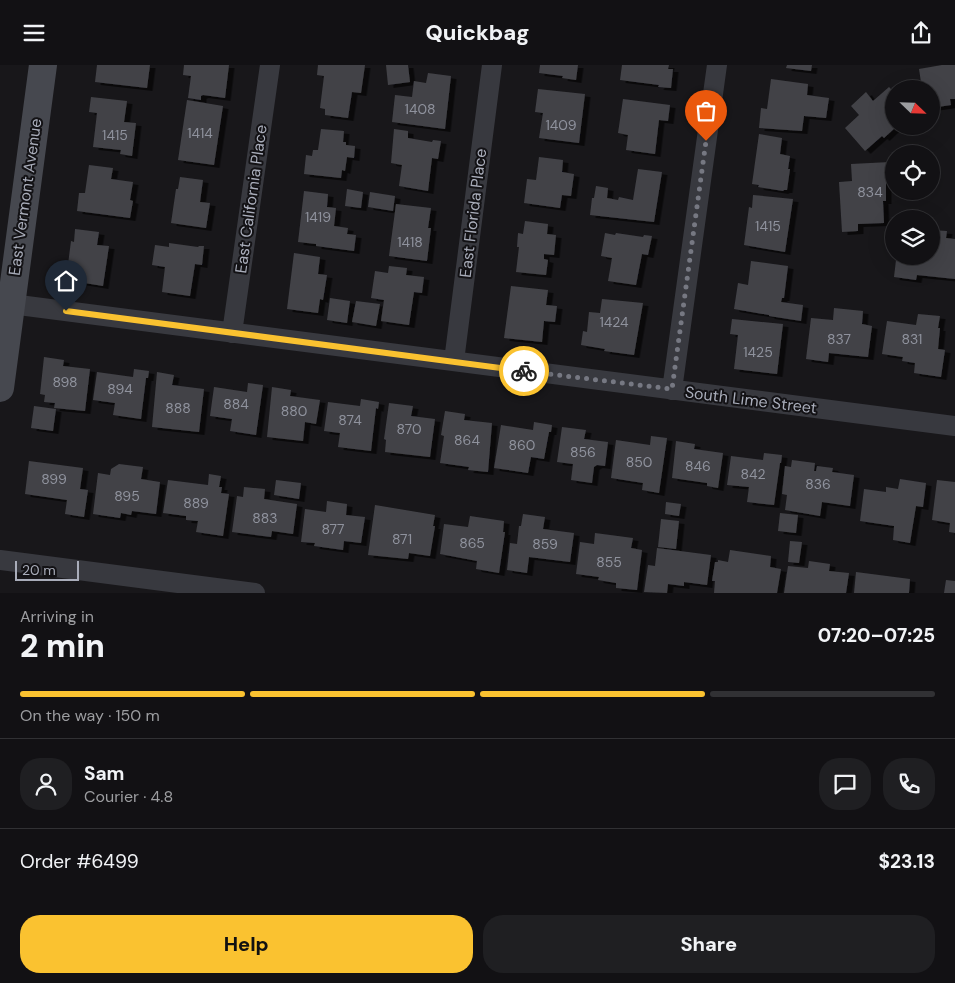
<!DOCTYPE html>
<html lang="en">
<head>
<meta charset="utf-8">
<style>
	body { margin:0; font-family:"DM Sans",sans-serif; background:#1f1f22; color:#f1f3f6; height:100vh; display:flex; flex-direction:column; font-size:19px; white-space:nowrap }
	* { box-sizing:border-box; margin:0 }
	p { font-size:16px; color:#9c9da0 }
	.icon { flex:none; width:28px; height:28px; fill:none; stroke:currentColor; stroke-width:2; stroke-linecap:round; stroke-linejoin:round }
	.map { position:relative; height:528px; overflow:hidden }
	.sheet { display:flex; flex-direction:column; background:#121114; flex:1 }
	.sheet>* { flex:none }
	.needle { width:32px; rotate:113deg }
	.tools { position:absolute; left:885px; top:15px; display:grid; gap:10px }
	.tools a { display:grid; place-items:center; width:55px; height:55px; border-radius:50%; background:#121114; box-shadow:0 5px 20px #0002,0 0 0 1px #313134; font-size:25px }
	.scale { position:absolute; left:15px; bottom:12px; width:64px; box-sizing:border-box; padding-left:5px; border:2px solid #a9adba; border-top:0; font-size:14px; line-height:18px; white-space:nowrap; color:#a9adba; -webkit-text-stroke:4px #131215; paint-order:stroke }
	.pin { position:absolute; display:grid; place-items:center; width:42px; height:42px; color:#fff; margin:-51px -21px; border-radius:50% 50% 50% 0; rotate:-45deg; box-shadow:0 0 5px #0007 }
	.pin .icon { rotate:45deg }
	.courier { position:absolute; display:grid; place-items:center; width:50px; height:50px; margin:-25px; border:4px solid #fac230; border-radius:50%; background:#fff; color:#222; box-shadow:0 1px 6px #0007 }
	.headline em { font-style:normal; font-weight:800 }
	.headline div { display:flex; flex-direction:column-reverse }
	.headline { display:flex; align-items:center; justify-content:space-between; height:85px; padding:0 20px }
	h1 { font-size:32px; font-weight:800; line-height:38px }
	.bar { display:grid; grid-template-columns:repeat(4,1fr); gap:8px 5px; align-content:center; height:60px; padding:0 20px }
	.bar i { height:6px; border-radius:4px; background:#313134 }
	.bar .selected { background:#fac230 }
	.bar p { grid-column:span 4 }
	.line { display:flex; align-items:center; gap:12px; padding:0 20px; border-top:1px solid #313134 }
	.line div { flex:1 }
	.round { display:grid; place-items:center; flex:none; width:52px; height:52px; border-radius:20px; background:#1f1f22 }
	.primary-button { display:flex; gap:10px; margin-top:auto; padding:10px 20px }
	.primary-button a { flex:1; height:58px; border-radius:20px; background:#fac230; color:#111; font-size:20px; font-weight:800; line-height:58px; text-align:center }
	.primary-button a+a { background:#1f1f22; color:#f1f3f6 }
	header { display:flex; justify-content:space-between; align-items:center; height:65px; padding:0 20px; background:#121114; font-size:22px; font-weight:800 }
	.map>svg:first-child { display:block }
	.building { fill:#424247; filter:url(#shadow) }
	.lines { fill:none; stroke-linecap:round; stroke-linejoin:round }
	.street { stroke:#38393f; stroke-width:20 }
	.secondary { stroke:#46484f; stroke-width:28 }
	.done { stroke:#767882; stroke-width:5; stroke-dasharray:0 9 }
	.route { stroke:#fac230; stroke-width:6 }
	.labels { text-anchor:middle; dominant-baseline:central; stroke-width:4; stroke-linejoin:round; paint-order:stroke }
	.number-label { font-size:14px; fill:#8f929d }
	.street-label { font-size:16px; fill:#a9adba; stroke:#131215 }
</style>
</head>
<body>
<header><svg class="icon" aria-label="menu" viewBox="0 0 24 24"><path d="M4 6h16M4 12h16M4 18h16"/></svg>Quickbag<svg class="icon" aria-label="share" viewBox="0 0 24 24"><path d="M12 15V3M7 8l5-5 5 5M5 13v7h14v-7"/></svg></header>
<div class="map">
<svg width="955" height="528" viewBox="0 0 955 528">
	<defs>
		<filter id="shadow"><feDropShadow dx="5.5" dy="3" stdDeviation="0" flood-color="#0009"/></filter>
	</defs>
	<rect width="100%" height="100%" fill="#18171a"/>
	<path class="building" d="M97 0H150L147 23 95 17Z
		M184 0H229L225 33 203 30 201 31V35L188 33 191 11 183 10Z
		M318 0H365L361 28 352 27 348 53 325 50V44L320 43 324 11 317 10Z
		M386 0H408L410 17 388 20Z
		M540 0H578L576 15 562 13 563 11 539 8Z
		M622 0H669L668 4H673L671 23 658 22 659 20 620 15Z
		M787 0H812L811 6 786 3Z
		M942 0H955V34H950L951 40 931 43V24H922L919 4Z
		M428 8 451 11 445 64 392 57 395 30 412 32 414 16 426 18Z
		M771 14 808 19 807 30 829 33 826 53 804 51 802 66 759 63 761 43 767 44Z
		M889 22 894 27V61H905L900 66 896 62 884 73 882 71 865 86 845 63 859 50 851 41 866 27 873 36Z
		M538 24 585 29 579 78 539 73 543 48 535 47Z
		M91 32 127 36 124 57 136 58 132 91 120 89 121 85 93 82 97 48 89 47Z
		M623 34 670 40 668 56 659 55 655 89 626 85 628 70 618 68Z
		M187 35 223 41 214 100 178 95Z
		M321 64 344 66 343 77H346V80L355 81 354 93 347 92 345 106 342 105 341 113 304 109 306 90 312 91 313 85H318Z
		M394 64 408 66V73L432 77 433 75 441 76 438 94 432 93 428 126 399 121 402 100 391 98Z
		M759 69 782 73 780 89 790 91 788 104H790L787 125H784L783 126 758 122 759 120 752 119Z
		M539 92 563 95 562 107 574 109 571 131 562 130 560 143 524 138 527 114 536 115Z
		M890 97 891 118H886V136H883L884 158 858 159V166L842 167 839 117 852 116 851 99Z
		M89 100 113 103 111 114 133 117 130 135 133 136 130 153 77 146 79 128H85Z
		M638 104 662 107 654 157 590 150 592 133H594L596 121 608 123 607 133 618 135 619 132 633 135Z
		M180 112 203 115 200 137 210 138 206 163 171 158 176 124H178Z
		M347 124 363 127 361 143 345 141Z
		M304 126 328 129 327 142 336 143 334 161 348 163 347 169 356 170 354 186 316 181V179L298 177Z
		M370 127 395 131 393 146 368 142Z
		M753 130 793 134 785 187 744 180 749 142 752 143Z
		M396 139 431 143 428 163H431L427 196 389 191Z
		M525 156 548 159 547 169 556 170 554 190 544 189V194L548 195 546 210 516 207 519 182H517L518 168 523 169Z
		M75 164 99 167 97 180 109 181 103 221 66 215 71 176 74 177Z
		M931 165 947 166 946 173 955 174V214L917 210 916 215 894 212 896 195H897L898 191H931Z
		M605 168 615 170 616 168 643 172 644 170 652 171 648 190 642 189 636 220 608 216 612 193 601 191Z
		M169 178 198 182 199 181H204L202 200 195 199 190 231 162 227 165 202 152 200 155 180 169 182Z
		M294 188 320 192 318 209 327 210 323 235 320 234 318 248 287 244Z
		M751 196 788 201 784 233H782L781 237 803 240 801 256 769 251V250L734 244 738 218 748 220Z
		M389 201 407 203 406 210 424 212 422 228 414 227 409 260 381 256 384 235 371 233 375 206 388 208Z
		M511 221 548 225 546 240 557 241 555 257 544 256 542 277 504 273Z
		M330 233 350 236 347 258 327 255Z
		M602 234 643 238 634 290 604 286 605 284 581 280 583 266 587 267 589 247 600 248Z
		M356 236 380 239 376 261 352 257Z
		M834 243 863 246 862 259 872 261 868 292 829 288 828 297 806 294 811 253 833 255Z
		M918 249 940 251 938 263H940L938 284 945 285 941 312 914 308 915 298 902 296 903 292 882 289 887 256 916 260Z
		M732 254 783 259 777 309 734 304 738 270 730 269Z
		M44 292 64 295 63 301 90 304 85 346 54 343 55 338 44 337 45 330 40 329Z
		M134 304 149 306 148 313H146L141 354 113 350 115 338 93 335 97 307 133 312Z
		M157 307 174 310 172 320 204 324 199 367 152 362Z
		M248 318 263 320 256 370 230 366 232 354 210 351 214 322 247 327Z
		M272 322 291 325 290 331 320 335 316 359 305 357 303 376 267 372Z
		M361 334 379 337 378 344 376 343 371 386 338 382 340 368 324 366 328 337 360 341Z
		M389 338 413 341 411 351 435 354 430 392 385 387 386 375 384 374Z
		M34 341 56 344 53 366 31 363Z
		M445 346 465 349 464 355 492 358 488 407 468 405 469 402 440 398 444 371 441 370Z
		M534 357 552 360 551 367H549L544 394 531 392 528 408 494 403 501 360 533 365Z
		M562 362 586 365 584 374 608 377 605 401 597 400 594 402 592 418 571 415 573 399 557 397Z
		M651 371 667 373 659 428 642 425 643 418 611 413 616 375 650 380Z
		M676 376 695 379 694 384 723 388 718 423 707 421V418L672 413Z
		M764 388 782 390 781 398H780L774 440 747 437 749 422 727 420 731 391 763 395Z
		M792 395 815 398 814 406H816L817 401 833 403 832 407 854 410 850 441 822 437 820 451 785 445 787 430 782 429 785 401 791 402Z
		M29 396 83 403 80 424 88 425 84 452 65 449 67 435 25 429Z
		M119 399 143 402 141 414 160 417 156 449 132 446 131 450 121 448 120 453 93 449 98 408 110 410 111 404Z
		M209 409 221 411 219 422H222L221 428 229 429 223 471 196 467 198 456 186 455V451L163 448 168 415 208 420Z
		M900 414 926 418 923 442 916 441 910 478 893 475 894 461 860 456 864 424 886 427V422L898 424Z
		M276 415 301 418 299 434 274 430Z
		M937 415 955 417V468L949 467 950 458 932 455Z
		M244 422 265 424 264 434 297 439 293 469 272 466 271 472 232 467 237 431 243 432Z
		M327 436 347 439 346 450 365 452 361 478 344 476 343 485 314 481 315 478 301 477 305 444 326 447Z
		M666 437 681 439 679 451 665 449Z
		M375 440 435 450 433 461H435L430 491 409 488 408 494 368 490Z
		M780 448 798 450 796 468 778 466Z
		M523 449 545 452 543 464 574 468 570 497 529 492 527 508 507 505 510 478 517 479 519 461H521Z
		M470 451 504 456 503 467H505L499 508 476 504 477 496 440 489 444 459 468 462Z
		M661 454 679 456 676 484 658 482Z
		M595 468 633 473 631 483 642 485 637 525 616 523V518L598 515 599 512 576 509 580 477 594 479Z
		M790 476 802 477 799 498 788 497Z
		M657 483 711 490 707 520 684 517V521L668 519 667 528 644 527 648 500 655 501Z
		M730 485 771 491 770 502 781 504 777 528H714L715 516H712L715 497H718V495L728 497Z
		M809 496 830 499 829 506 849 508 846 528H784L788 501 808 503Z
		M856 507 910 514 909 528H854Z
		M946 515 955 516V528H944Z"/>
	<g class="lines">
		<path class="street" d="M11 239 955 361
			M232 268 270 0
			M454 296 492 0
			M672 325 717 0
			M0 495 255 528"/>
		<path class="secondary" d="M0 323 43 0"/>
	</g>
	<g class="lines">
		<path class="done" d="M524 306 672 324 706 76"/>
		<path class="route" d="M66 246 524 306"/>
	</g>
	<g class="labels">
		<g class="number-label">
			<text x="420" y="44">1408</text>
			<text x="561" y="60">1409</text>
			<text x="200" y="68">1414</text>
			<text x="115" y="70">1415</text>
			<text x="870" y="127">834</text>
			<text x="318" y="152">1419</text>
			<text x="768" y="161">1415</text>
			<text x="410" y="177">1418</text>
			<text x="614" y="257">1424</text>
			<text x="839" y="274">837</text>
			<text x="912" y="274">831</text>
			<text x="758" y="287">1425</text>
			<text x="65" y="317">898</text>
			<text x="120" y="324">894</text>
			<text x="236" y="339">884</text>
			<text x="178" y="343">888</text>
			<text x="294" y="346">880</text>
			<text x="350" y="355">874</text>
			<text x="409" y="364">870</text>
			<text x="467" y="375">864</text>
			<text x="522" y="380">860</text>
			<text x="583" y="387">856</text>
			<text x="639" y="397">850</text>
			<text x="698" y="401">846</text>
			<text x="753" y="409">842</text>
			<text x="54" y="414">899</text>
			<text x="818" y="419">836</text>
			<text x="127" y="431">895</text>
			<text x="196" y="438">889</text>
			<text x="265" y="453">883</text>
			<text x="333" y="464">877</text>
			<text x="402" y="474">871</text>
			<text x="472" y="478">865</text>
			<text x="545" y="479">859</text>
			<text x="609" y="497">855</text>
		</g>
		<g class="street-label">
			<text transform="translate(25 132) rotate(-82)">East Vermont Avenue</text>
			<text transform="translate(251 134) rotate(-82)">East California Place</text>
			<text transform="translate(473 148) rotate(-83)">East Florida Place</text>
			<text transform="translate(751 335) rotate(7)">South Lime Street</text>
		</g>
	</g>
</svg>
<div class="tools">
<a><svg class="needle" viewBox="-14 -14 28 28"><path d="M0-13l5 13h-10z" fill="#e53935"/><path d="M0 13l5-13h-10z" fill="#9c9da0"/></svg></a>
<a><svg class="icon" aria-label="locate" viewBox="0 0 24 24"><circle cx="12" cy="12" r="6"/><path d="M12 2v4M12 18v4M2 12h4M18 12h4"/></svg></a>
<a><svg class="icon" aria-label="layers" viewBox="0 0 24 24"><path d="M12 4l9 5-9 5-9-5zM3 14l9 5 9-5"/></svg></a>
</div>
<div class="scale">20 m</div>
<div class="pin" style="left:706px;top:76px;background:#ea580c"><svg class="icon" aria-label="bag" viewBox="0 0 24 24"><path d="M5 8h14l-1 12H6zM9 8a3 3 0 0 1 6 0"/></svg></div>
<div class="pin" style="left:66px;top:246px;background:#1f2937"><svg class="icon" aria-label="home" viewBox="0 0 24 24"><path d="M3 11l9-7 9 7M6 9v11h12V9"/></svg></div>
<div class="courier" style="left:524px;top:306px"><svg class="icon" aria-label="bike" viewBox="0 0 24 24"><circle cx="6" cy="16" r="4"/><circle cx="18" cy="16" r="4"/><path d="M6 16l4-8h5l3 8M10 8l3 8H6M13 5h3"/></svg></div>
</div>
<section class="sheet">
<div class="headline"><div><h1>2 min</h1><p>Arriving in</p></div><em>07:20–07:25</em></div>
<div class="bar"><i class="selected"></i><i class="selected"></i><i class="selected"></i><i></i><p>On the way · 150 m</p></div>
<div class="line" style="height:90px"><a class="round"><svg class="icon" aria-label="person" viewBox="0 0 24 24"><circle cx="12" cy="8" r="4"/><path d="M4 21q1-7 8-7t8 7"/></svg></a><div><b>Sam</b><p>Courier · 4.8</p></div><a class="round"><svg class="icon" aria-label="chat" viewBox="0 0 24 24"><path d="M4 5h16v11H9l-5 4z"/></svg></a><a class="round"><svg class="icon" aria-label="phone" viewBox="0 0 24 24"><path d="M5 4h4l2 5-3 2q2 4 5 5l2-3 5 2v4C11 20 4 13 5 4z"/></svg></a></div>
<div class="line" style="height:65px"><div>Order #6499</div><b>$23.13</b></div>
<div class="primary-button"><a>Help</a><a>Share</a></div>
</section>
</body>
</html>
